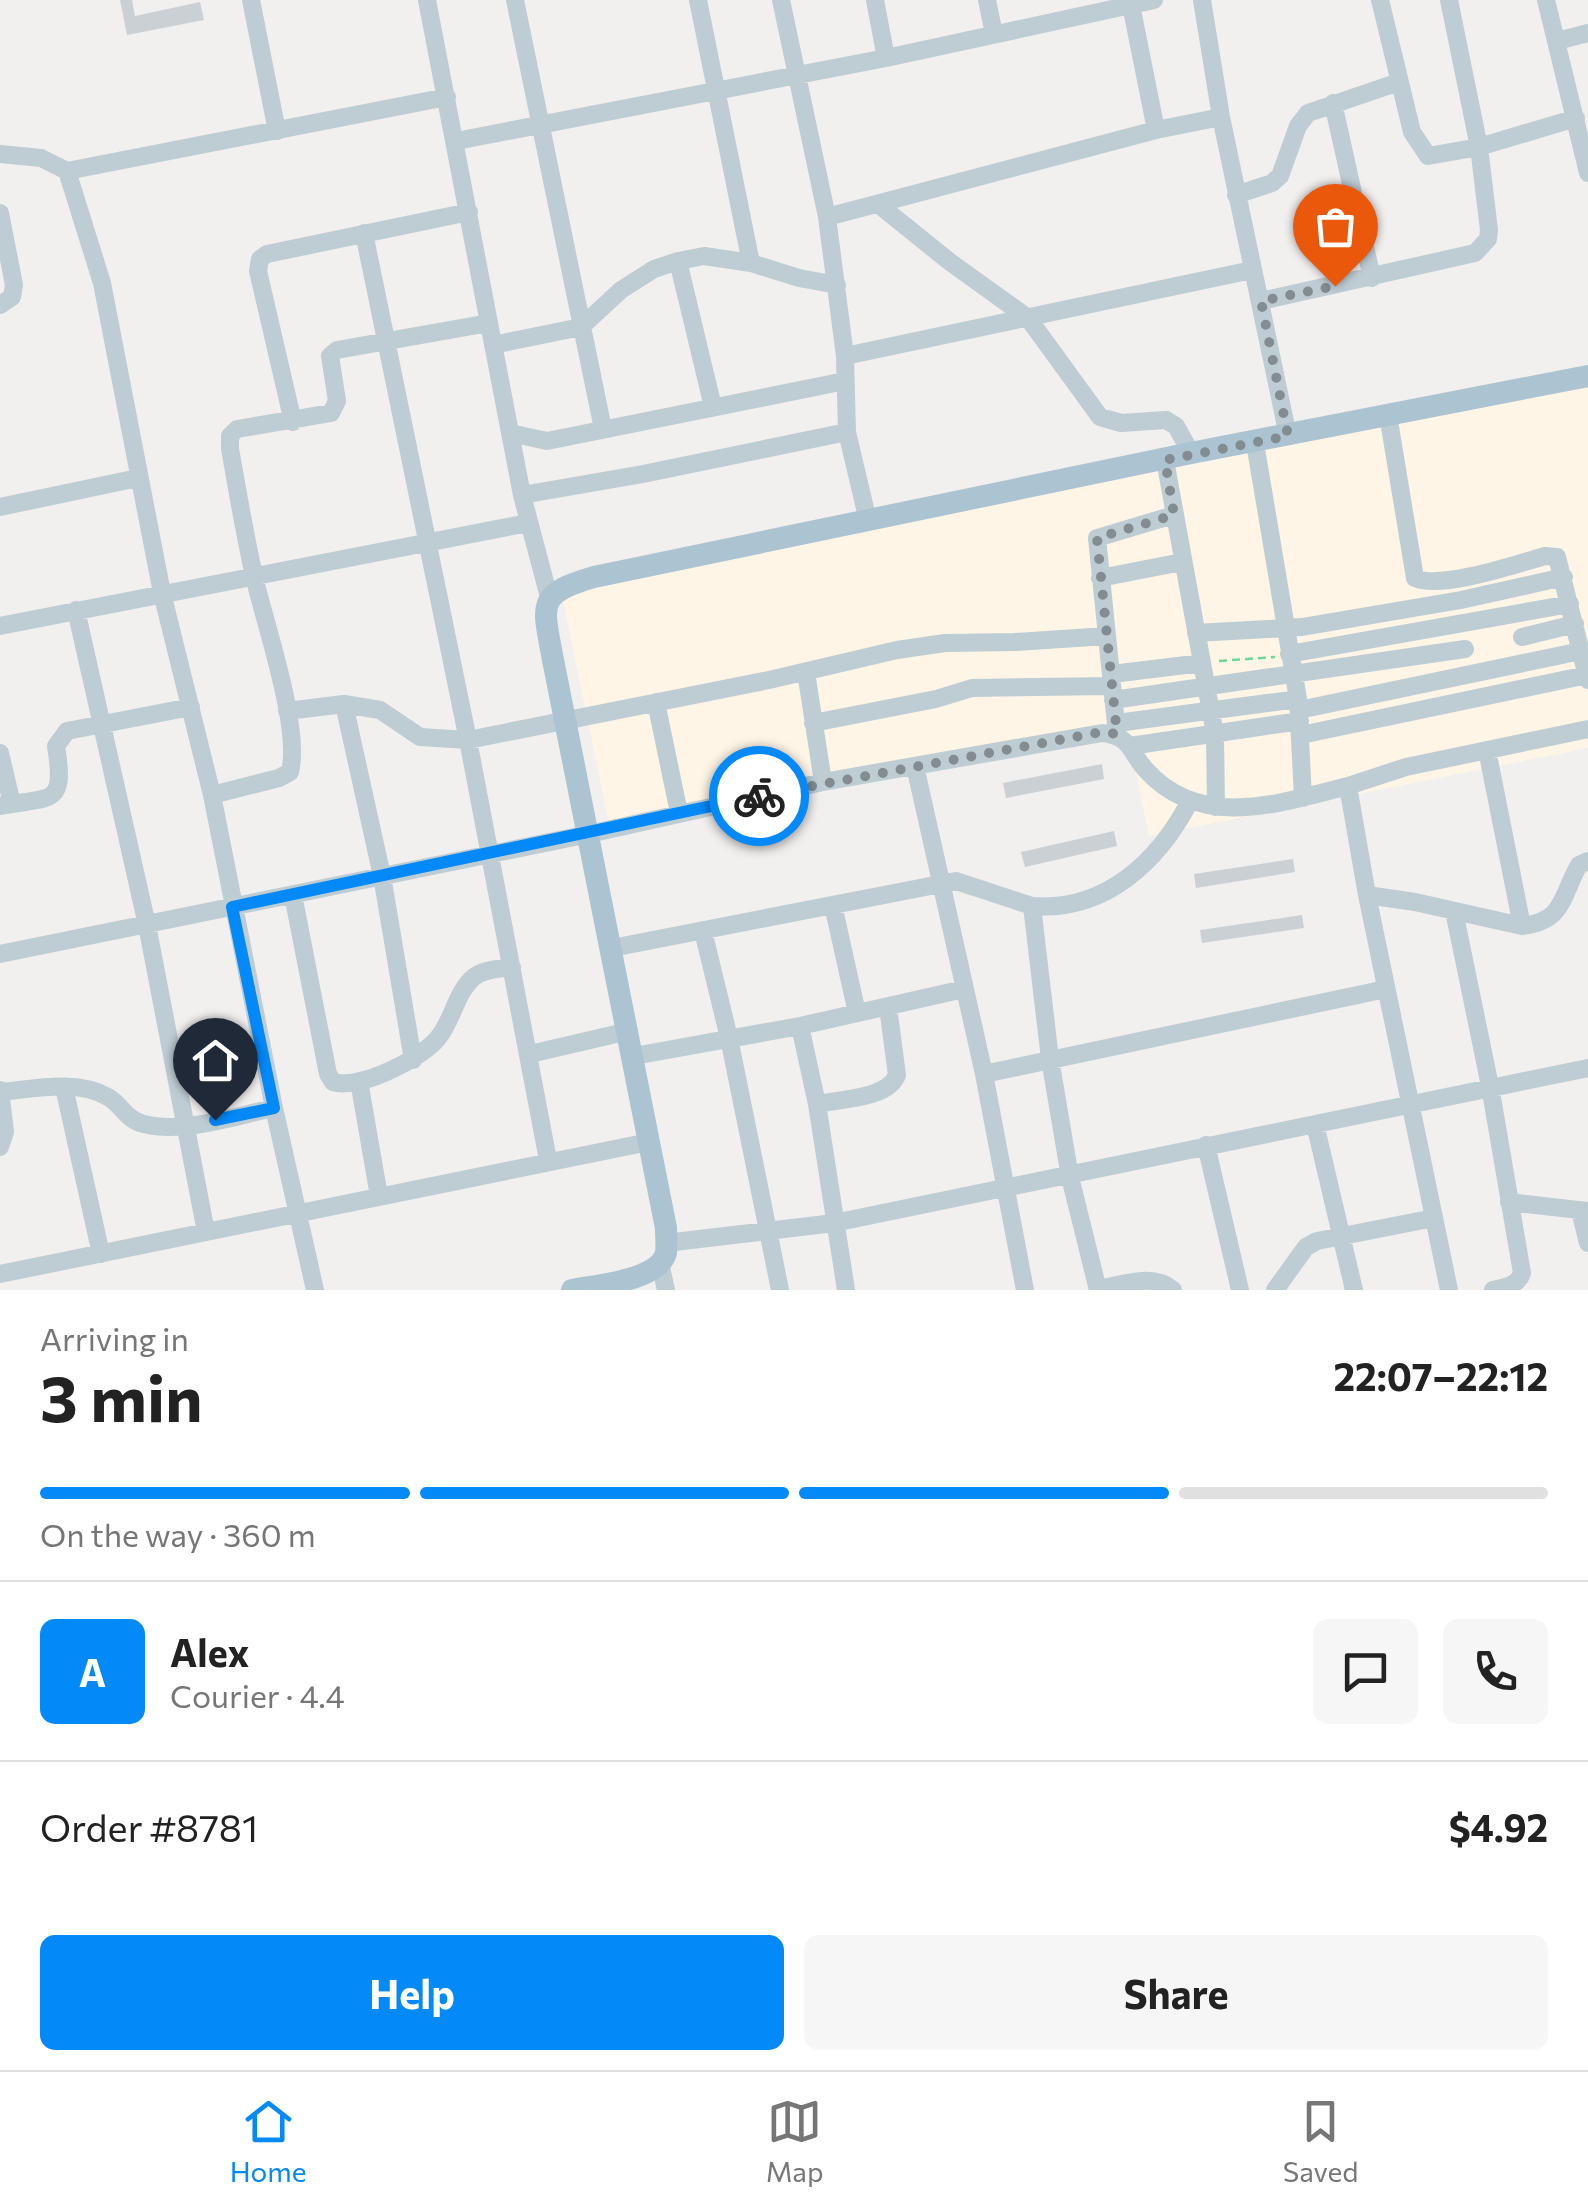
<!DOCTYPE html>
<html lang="en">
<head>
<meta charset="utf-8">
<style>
	body { margin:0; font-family:Commissioner,sans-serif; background:#f6f6f6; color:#222; height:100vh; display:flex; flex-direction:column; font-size:38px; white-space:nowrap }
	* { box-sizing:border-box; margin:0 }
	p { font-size:32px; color:#767676 }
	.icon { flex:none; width:55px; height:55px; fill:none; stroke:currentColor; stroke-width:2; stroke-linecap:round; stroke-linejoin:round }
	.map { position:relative; height:1290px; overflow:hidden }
	.panel { display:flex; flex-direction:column; background:#fff; flex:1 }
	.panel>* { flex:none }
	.pin { position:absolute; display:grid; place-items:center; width:85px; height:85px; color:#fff; margin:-102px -42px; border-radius:50% 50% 50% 0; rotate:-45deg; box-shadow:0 0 10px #0007 }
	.pin .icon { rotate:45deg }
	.courier { position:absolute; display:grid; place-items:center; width:100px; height:100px; margin:-50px; border:8px solid #0389f8; border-radius:50%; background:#fff; color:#222; box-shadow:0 2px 12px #0007 }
	.headline em { font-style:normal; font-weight:700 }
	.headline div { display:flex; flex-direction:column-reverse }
	.headline { display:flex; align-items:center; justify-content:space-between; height:170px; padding:0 40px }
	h1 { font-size:65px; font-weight:700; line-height:75px }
	.bar { display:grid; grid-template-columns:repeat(4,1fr); gap:15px 10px; align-content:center; height:120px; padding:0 40px }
	.bar i { height:12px; border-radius:8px; background:#e0e0e0 }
	.bar .on { background:#0389f8 }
	.bar p { grid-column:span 4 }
	.line { display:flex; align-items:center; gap:25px; padding:0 40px; border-top:2px solid #e0e0e0 }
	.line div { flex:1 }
	.round { display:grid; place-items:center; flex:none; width:105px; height:105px; border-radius:15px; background:#f6f6f6 }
	.primary-button { display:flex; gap:20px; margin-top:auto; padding:20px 40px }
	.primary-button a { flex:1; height:115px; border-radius:15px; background:#0389f8; color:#fff; font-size:40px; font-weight:700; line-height:115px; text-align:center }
	.primary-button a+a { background:#f6f6f6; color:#222 }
	.menu { display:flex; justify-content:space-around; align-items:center; height:140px; border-top:2px solid #e0e0e0; background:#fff; font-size:28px; color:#767676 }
	.menu a { display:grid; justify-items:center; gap:5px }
	.menu .on { color:#0389f8 }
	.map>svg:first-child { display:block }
	.commercial { fill:#fef5e7 }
	.building { fill:#cbd0d5 }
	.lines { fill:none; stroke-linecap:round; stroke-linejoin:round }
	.path { stroke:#6cd797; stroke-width:2.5; stroke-dasharray:8 5; stroke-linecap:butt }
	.minor { stroke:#beccd3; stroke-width:18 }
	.major { stroke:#acc3d1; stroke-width:22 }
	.done { stroke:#828c91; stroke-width:10; stroke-dasharray:0 18 }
	.route { stroke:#0389f8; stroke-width:12 }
</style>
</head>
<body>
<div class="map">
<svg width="1588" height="1290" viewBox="0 0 1588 1290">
	<rect width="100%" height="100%" fill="#f2efef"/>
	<path class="commercial" d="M1588 385V748L1149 836 1125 720 609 823 561 591Z"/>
	<path class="building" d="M120 0H132L135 16 200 2 204 20 127 35Z
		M1102 764 1104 779 1006 798 1003 783Z
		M1114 831 1117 846 1025 867 1021 852Z
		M1293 859 1295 872 1196 888 1194 874Z
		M1302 915 1304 928 1202 943 1200 930Z"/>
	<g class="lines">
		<path class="path" d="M1219 661 1275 657"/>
		<path class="minor" d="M251 0 277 131
			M427 0 522 495 549 597
			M515 0 603 429
			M698 0 751 263
			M781 0 827 217 845 356 847 432 868 521
			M875 0 886 58
			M987 0 994 34
			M1130 0 1156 130
			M1202 0 1221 117 1288 436
			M1380 0 1412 132 1428 156 1479 147 1576 118
			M1546 0 1588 173
			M1557 41 1588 33
			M1333 103 1372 278
			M456 141 886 58 1154 0
			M0 154 41 158 67 171 102 283 162 593 212 795 274 1108 315 1290
			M67 171 447 97
			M1236 195 1272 183 1280 176 1298 126 1308 113 1399 82
			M878 204 950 262 1028 318 1100 417 1121 423 1166 420 1176 426 1191 453
			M0 213 14 285 12 297 0 305
			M827 217 1156 130 1221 117
			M364 233 468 740 548 1160
			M678 261 713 407
			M1261 301 1475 253 1488 239 1489 230 1479 147 1449 0
			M493 345 581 327 621 290 654 269 678 261 704 256 751 263 799 278 837 285
			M845 356 1252 270
			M1388 415 1415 578C1440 590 1517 564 1545 556L1557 557 1588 680
			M293 422 258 271 260 259 267 254 469 212
			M510 433 547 441 845 381
			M1255 443 1298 699 1303 798
			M1165 460 1215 734 1216 807
			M522 495 643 474 847 432
			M0 507 138 478
			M1100 578 1182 562
			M76 610 147 925 206 1232
			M0 626 528 523
			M1196 633 1302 627 1461 600 1564 577
			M1522 637 1575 624
			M1289 654 1570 604
			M806 672 823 782
			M1112 674 1202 663
			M1113 700 1465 649
			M656 702 679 813
			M344 704 382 876 413 1060
			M1299 710 1581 651
			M287 711 344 704 380 710 420 737 468 740 769 680 897 650 945 643 1015 642 1107 636
			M813 723 936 699 972 688 1111 686
			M1117 723 1298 699
			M1117 734 1097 538 1174 515
			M1301 735 1587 675
			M1130 746 1300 721
			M1487 750 1522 926
			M0 753 12 804
			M915 766 984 1074 1025 1290
			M1348 786 1406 767 1588 729
			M212 795 279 778 290 772C301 729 266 627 255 580 245 537 238 493 230 449V436L237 429 331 413 337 401 330 356 337 350 489 323
			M0 806C52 796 66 807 56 746L67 731 191 707
			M293 895 328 1074 333 1082C360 1090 421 1059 438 1038 453 1020 456 992 474 977 484 969 500 969 512 967
			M1367 895 1415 902 1522 926C1565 921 1561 896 1579 865L1588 861
			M833 905 857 1013
			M1454 911 1490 1086 1522 1273C1518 1286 1504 1287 1493 1290
			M703 931 729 1038 780 1290
			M612 948 956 881 1032 906
			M0 954 589 834 823 782 1102 733C1131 736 1129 751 1146 770 1201 831 1280 803 1348 786L1367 895 1449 1290
			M800 1026 817 1104 846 1290
			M530 1054 629 1031
			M634 1056 800 1026 964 989
			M984 1074 1386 989
			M359 1081 379 1196
			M64 1087 101 1254
			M0 1090 5 1132 0 1147
			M0 1092C34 1089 77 1079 108 1097 122 1105 126 1120 144 1124 184 1134 235 1116 274 1108
			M817 1104C840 1099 888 1099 897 1075L888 1007
			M1315 1124 1354 1290
			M1206 1145 1240 1290
			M1509 1202 1588 1211
			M1580 1211 1588 1243
			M666 1243 834 1223 1588 1068
			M660 1263 666 1290
			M0 1274 649 1142
			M1098 1289C1122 1285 1153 1272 1173 1290
			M1098 1290 1070 1177 1050 1059 1032 906C1105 912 1158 862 1190 801
			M1275 1290 1306 1247 1317 1241 1434 1218"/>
		<path class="major" d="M572 1290C597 1285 658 1281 666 1253 667 1245 666 1236 666 1228L553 660C543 605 535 594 594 577L1191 453 1588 376"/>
	</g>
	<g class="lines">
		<path class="done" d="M759 796 1102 732 1117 734 1097 538 1174 515 1165 460 1288 436 1261 301 1335 286"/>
		<path class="route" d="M215 1120 274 1108 232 907 759 796"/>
	</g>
</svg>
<div class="pin" style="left:1335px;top:286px;background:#ea580c"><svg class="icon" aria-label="bag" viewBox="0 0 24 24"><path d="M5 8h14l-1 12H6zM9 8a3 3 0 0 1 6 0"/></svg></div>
<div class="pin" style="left:215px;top:1120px;background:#1f2937"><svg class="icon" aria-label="home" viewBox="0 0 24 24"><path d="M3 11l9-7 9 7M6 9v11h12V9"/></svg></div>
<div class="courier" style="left:759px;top:796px"><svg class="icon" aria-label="bike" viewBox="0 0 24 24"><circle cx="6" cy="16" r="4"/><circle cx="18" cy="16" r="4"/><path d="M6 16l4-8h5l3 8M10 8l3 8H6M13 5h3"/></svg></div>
</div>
<section class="panel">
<div class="headline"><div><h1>3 min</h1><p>Arriving in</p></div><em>22:07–22:12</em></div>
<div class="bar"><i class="on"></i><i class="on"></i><i class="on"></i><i></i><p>On the way · 360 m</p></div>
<div class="line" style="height:180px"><b class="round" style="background:#0389f8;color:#fff">A</b><div><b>Alex</b><p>Courier · 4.4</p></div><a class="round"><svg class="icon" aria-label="chat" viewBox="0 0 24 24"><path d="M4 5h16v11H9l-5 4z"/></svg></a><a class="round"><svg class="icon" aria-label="phone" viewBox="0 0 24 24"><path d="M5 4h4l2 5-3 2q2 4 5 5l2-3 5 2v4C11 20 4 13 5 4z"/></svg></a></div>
<div class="line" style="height:130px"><div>Order #8781</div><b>$4.92</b></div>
<div class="primary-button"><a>Help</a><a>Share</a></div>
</section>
<nav class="menu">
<a class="on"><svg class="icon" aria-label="home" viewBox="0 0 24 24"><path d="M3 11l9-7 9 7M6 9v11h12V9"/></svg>Home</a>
<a><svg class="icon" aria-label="map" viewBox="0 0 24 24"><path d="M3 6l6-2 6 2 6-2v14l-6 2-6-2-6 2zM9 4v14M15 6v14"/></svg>Map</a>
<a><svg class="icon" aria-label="saved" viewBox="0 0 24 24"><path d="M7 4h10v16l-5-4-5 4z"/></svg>Saved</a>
</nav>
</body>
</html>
